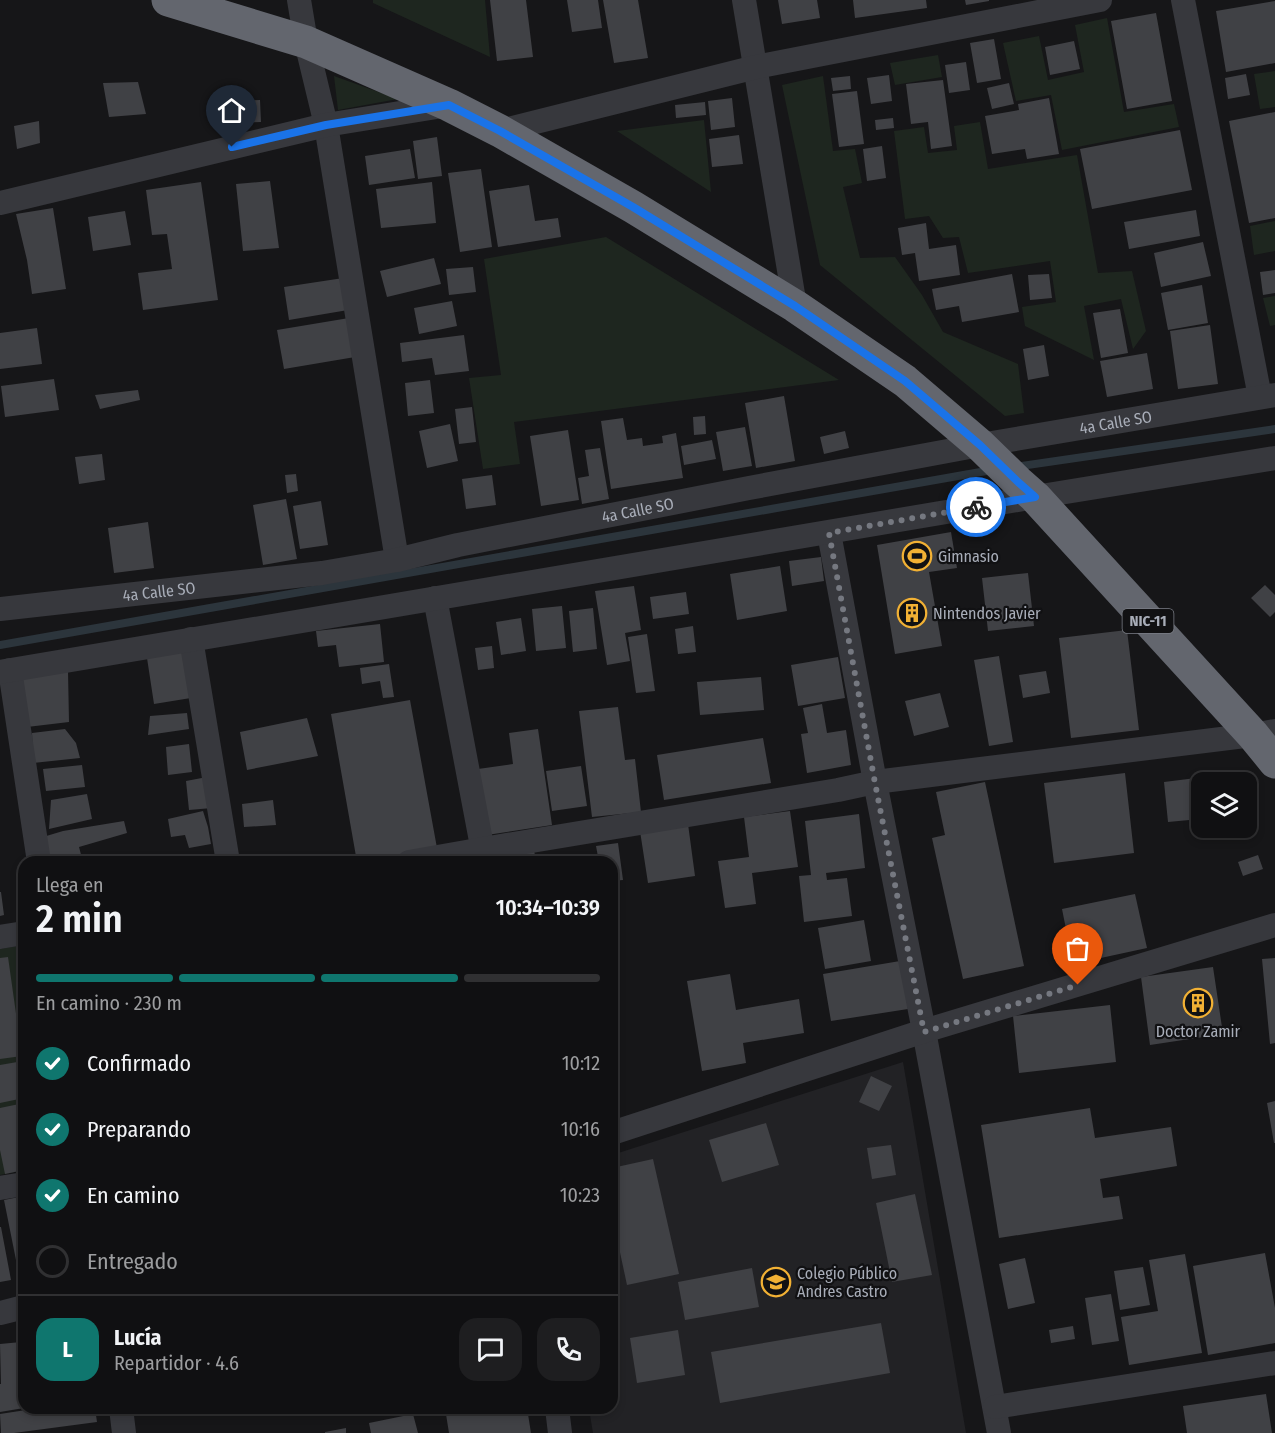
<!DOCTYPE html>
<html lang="es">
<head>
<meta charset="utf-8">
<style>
	body { margin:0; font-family:"Fira Sans Condensed",sans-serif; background:#1e1e20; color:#f1f3f6; height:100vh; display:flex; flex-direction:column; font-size:22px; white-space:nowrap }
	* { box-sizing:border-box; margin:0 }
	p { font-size:20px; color:#9c9d9f }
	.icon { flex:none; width:33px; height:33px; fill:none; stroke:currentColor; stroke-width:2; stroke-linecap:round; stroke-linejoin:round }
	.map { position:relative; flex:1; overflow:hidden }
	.drawer { position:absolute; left:18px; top:856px; width:600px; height:558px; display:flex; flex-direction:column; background:#101012; border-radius:18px; box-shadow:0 3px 9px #0003,0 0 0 2px #303032 }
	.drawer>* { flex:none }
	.controls { position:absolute; left:1191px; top:772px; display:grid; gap:12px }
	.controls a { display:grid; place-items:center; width:66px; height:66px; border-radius:12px; background:#101012; box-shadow:0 3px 9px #0003,0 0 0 2px #303032; font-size:30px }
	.pin { position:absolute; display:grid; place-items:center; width:51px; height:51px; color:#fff; margin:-62px -26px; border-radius:50% 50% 50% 0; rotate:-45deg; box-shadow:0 0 6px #0007 }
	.pin .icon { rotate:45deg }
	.courier { position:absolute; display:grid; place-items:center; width:60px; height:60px; margin:-30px; border:4px solid #1a73e8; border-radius:50%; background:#fff; color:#222; box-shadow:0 2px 8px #0007 }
	.headline em { font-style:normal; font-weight:600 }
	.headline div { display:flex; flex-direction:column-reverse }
	.headline { display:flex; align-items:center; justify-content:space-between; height:102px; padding:0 18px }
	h1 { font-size:39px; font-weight:600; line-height:45px }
	.bar { display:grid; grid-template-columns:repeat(4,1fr); gap:9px 6px; align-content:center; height:72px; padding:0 18px }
	.bar i { height:8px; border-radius:4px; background:#303032 }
	.bar .selected { background:#0f766e }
	.bar p { grid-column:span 4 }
	.line { display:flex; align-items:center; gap:15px; padding:0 18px; border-top:2px solid #303032 }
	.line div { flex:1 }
	.round { display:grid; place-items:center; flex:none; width:63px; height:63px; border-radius:18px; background:#1e1e20 }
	ol { padding:0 18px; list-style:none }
	li { display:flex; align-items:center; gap:18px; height:66px }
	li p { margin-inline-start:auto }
	li .icon { padding:6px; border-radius:50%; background:#0f766e; color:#fff; stroke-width:4 }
	li:last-child { color:#9c9d9f }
	li i { width:33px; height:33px; border:3px solid #303032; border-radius:50% }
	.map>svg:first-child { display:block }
	.built { fill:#222225 }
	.green { fill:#1e261f }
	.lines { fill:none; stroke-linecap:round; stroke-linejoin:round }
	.stream { stroke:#2c353c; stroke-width:8 }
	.building { fill:#404145 }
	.street { stroke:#37383d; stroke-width:24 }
	.highway { stroke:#63666e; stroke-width:33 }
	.done { stroke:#757880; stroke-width:6; stroke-dasharray:0 10.8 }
	.route { stroke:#1a73e8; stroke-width:8 }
	.labels { text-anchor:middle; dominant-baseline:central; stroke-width:4.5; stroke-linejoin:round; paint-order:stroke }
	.shield { fill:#111113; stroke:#7b7e86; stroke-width:1.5 }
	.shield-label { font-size:15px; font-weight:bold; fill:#a8adb8 }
	.street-label { font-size:16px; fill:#a8adb8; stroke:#111113 }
	.poi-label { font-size:16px; fill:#a8adb8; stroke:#111113; text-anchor:start }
</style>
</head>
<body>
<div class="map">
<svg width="1275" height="1433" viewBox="0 0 1275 1433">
	<rect width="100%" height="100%" fill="#161618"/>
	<path class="built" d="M903 1062 966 1433H593L589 1409 612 1408V1155Z"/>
	<path class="green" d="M373 0H485L490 57 373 3Z
		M1107 18 1124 112 1174 104 1179 127 1062 150 1051 95 1016 101 1003 43 1039 36 1048 80 1084 72 1075 25Z
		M938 55 942 77 895 85 890 63Z
		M1275 71V107L1260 109 1254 74Z
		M334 76 398 99 338 110Z
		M823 76 833 151 855 149 862 183 843 187 860 258 895 257 922 295 943 332 1018 364 1024 413 1005 416 820 265 782 85Z
		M704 120 711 192 617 131Z
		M980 122 988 169 1077 155 1098 273 1132 271 1146 331 1133 349 1121 299 1084 306 1094 360 1025 326 1022 307 1056 302 1050 261 968 273 959 237 943 238 929 216 905 219 894 131 924 127 928 153 957 150 954 126Z
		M1275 221V251L1254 255 1250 226Z
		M606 237 839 380 514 422 520 464 483 469 469 378 501 375 484 259Z
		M1275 296V325L1270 326 1263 298Z
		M24 945V1170L0 1175V949Z"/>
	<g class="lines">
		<path class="stream" d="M1014 467 1275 429
			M0 645 992 470"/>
	</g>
	<path class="building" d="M490 0H526L533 57 497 61Z
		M567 0H598L602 28 572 32Z
		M603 0H638L648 58 614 63Z
		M778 0H817L820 18 782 24Z
		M853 0H926L927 8 855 18Z
		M965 0H989V1L966 5Z
		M1275 1V63L1226 72 1216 11Z
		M1156 13 1172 101 1127 109 1111 21Z
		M994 39 1001 79 977 83 970 43Z
		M1074 41 1080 69 1050 75 1045 47Z
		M966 62 970 90 949 93 945 65Z
		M1246 74 1250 95 1228 99 1225 78Z
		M889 75 892 101 871 104 867 78Z
		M850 76 851 89 833 91 831 78Z
		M943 80 952 146 931 149 928 122 911 124 906 84Z
		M138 82 146 114 109 117 103 83Z
		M1009 83 1014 104 992 109 987 88Z
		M857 91 864 144 839 147 832 94Z
		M732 98 735 127 711 130 708 101Z
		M1049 98 1059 154 1027 159 1025 149 992 154 985 116 1019 110 1018 104Z
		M260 100 261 122 232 123 231 101Z
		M705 102 706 115 676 118 675 105Z
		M1275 112V218L1249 223 1229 121Z
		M893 118 894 128 876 130 875 120Z
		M39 121 40 143 17 149 14 126Z
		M1180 130 1192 190 1092 209 1080 149Z
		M739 135 743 164 712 167 709 139Z
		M437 137 442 176 418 179 413 141Z
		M882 146 886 178 867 181 863 149Z
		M410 149 415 178 369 185 365 156Z
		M481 169 492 247 460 252 448 173Z
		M270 181 279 248 243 251 236 184Z
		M201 182 218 300 143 310 138 273 172 269 167 234 152 235 146 190Z
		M432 182 436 223 381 228 376 189Z
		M529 185 535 221 558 218 561 237 498 247 489 191Z
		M53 208 66 289 32 294 27 260 16 214Z
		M1196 210 1200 236 1129 249 1124 222Z
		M125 211 131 245 93 251 88 217Z
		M926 223 929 249 956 245 960 275 919 281 915 253 902 255 898 228Z
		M1203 242 1211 276 1161 287 1154 253Z
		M434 258 441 284 387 297 380 271Z
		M473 267 476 292 449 295 446 269Z
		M1275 270V293L1263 295 1260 272Z
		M1012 274 1019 312 962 322 959 306 936 310 932 289Z
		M1049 274 1052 298 1030 300 1028 275Z
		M350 277 354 309 289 320 284 287Z
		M1202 285 1208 323 1168 330 1161 293Z
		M452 301 457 326 419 334 414 308Z
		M1120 309 1128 353 1101 358 1093 313Z
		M355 317 361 356 284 369 277 330Z
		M1210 325 1218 384 1178 389 1170 331Z
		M37 328 42 364 0 369V333Z
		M464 335 469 371 435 375 432 358 402 362 400 343Z
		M1044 345 1049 376 1028 380 1023 349Z
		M1147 353 1153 389 1107 397 1100 361Z
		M54 379 59 410 5 417 1 386Z
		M430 380 434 413 408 416 405 383Z
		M138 390 140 400 100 409 95 395Z
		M784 396 795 461 756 468 745 403Z
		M472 407 476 442 459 444 455 409Z
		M705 416 706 434 694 435 693 417Z
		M623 418 627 440 642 438 643 446 663 443 662 436 676 433 683 478 611 489 601 421Z
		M450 424 458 461 427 468 419 431Z
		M745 427 752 466 723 471 716 432Z
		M568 430 579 500 541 506 530 436Z
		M845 431 849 448 824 454 820 437Z
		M712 440 716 459 684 465 681 446Z
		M600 448 609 499 582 504 578 478 589 476 585 450Z
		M102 454 105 480 79 484 75 457Z
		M296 474 298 491 287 493 285 475Z
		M492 475 496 505 466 509 462 479Z
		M286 499 297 559 263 565 253 505Z
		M321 501 328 545 300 549 293 506Z
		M148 522 154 568 114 573 108 528Z
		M951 532 957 568 929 572 942 646 895 654 877 545Z
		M821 557 824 581 792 586 789 561Z
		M780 566 787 611 737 620 730 574Z
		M1028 573 1034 626 988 631 982 578Z
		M1265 585 1275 595V612L1270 617 1251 598Z
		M634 586 641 630 625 633 630 661 607 665 595 591Z
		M686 592 689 614 653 619 650 597Z
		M562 606 566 648 536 651 532 609Z
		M593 608 597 649 573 652 569 611Z
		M521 618 526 651 501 655 496 622Z
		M380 624 384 662 339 667 336 645 318 647 316 631Z
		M693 626 696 652 678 654 675 629Z
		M1127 630 1139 730 1071 738 1059 638Z
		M647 634 655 691 636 693 628 637Z
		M492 646 494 668 478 670 475 648Z
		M190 651 197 697 154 704 147 658Z
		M999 656 1013 742 989 746 974 660Z
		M838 657 845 698 798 706 791 665Z
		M389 664 394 697 383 698 380 681 362 684 360 668Z
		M68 671 69 722 27 727 17 679Z
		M1046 671 1050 693 1023 698 1019 675Z
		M761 677 764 710 700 715 697 682Z
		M940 693 949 727 914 736 905 701Z
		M410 700 437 848 357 862 331 714Z
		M822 704 827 733 846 730 851 765 807 773 801 734 808 733 803 708Z
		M618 707 625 760 635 759 641 812 592 817 579 711Z
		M187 713 189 729 148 735 150 716Z
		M307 718 318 756 247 770 240 732Z
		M65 729 76 743 80 758 33 763 32 733Z
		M538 729 552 825 487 835 478 769 513 764 509 733Z
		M763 738 771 783 664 800 657 755Z
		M189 744 192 772 168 775 166 747Z
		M82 765 85 787 46 791 43 769Z
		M581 766 587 806 552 811 546 771Z
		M1125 773 1134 853 1054 863 1044 783Z
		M207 777 212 808 189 810 186 781Z
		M1196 778 1200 819 1168 822 1164 782Z
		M985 782 1024 966 963 979 932 838 945 835 936 792Z
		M87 794 92 819 49 829 51 800Z
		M273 800 276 825 244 827 242 804Z
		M203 811 208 827 211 844 189 848 185 835 171 837 168 819Z
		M790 811 798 867 752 873 756 904 725 908 718 861 749 857 744 817Z
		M859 814 865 868 826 873 827 880 847 878 852 916 804 922 799 876 811 875 805 821Z
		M124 821 127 833 79 847 83 862H47L43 837 63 831Z
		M688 824 695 876 648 883 640 831Z
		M618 843 623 880 612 881V862H599L596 846Z
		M534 850 536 862H495L494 856Z
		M1258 855 1263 869 1243 876 1238 862Z
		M0 892H1L4 915 0 916Z
		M1135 894 1147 948 1073 964 1062 909Z
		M864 920 871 961 825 969 818 928Z
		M8 957 22 1056 0 1059V958Z
		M1275 958V1043L1270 1044 1262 959Z
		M900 961 908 1009 831 1021 823 974Z
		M1213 967 1223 1034 1150 1045 1141 977Z
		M730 974 736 1010 799 999 804 1033 743 1043 746 1063 702 1071 687 981Z
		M1110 1005 1116 1062 1019 1073 1013 1016Z
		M23 1061 24 1098 0 1103V1065Z
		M612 1074H613L618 1105 612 1106Z
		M871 1076 892 1086 879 1111 859 1102Z
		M1275 1101V1143H1274L1267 1103Z
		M24 1103V1170L5 1174 0 1150V1108Z
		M1090 1108 1095 1138 1171 1127 1177 1166 1100 1179 1103 1198 1119 1196 1123 1219 999 1238 981 1125Z
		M766 1123 779 1165 722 1182 709 1140Z
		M891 1145 896 1175 872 1179 867 1148Z
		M653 1159 679 1274 627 1285 612 1215V1168Z
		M915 1194 932 1275 892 1282 876 1203Z
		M24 1196V1274L19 1275 4 1200Z
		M0 1227H1L11 1280 0 1282Z
		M1265 1253 1275 1308V1343L1208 1355 1193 1266Z
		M1185 1254 1202 1353 1129 1365 1121 1317 1158 1311 1149 1260Z
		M1025 1258 1035 1303 1008 1309 999 1264Z
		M1143 1267 1150 1305 1120 1310 1114 1271Z
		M752 1268 759 1307 685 1320 678 1282Z
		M1111 1294 1119 1341 1092 1345 1085 1298Z
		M881 1323 890 1373 720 1403 711 1352Z
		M1073 1326 1075 1339 1051 1343 1049 1330Z
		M678 1330 685 1375 637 1383 630 1338Z
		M21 1342 22 1351H24V1408L0 1412V1384H1L0 1344Z
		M1266 1394 1272 1433H1187L1183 1406Z
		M39 1408H95L97 1422 14 1433H1L0 1414Z
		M134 1408H172V1410L135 1415Z
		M445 1408H527L531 1433H449Z
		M413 1414 418 1433H371L369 1423Z
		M346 1428V1433H325V1432Z"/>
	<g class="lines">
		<g class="street">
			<path d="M299 0 306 42 326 125 397 560"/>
			<path d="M744 0 795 306"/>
			<path d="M1183 0 1260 397"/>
			<path d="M500 131 756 67 1100 0"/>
			<path d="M0 203 326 125 449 105"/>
			<path d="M829 533 875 782 924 1031 999 1433"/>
			<path d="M435 598 485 862"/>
			<path id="s1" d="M0 609 322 573 397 560 458 545 749 488 980 445 1275 395"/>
			<path d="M191 639 228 862"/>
			<path d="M10 670 39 862"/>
			<path d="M0 672 1035 497 1275 458"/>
			<path d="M409 862 483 849 838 790 875 782 1253 735 1275 731"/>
			<path d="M0 937 24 933"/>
			<path d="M612 1133 924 1031 1275 925"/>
			<path d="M0 1188 24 1184"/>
			<path d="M0 1313 24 1307"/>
			<path d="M995 1407 1275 1363"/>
			<path d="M121 1408 124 1433"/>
			<path d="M557 1408 560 1433"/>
		</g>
		<path class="highway" d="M168 0 306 42 449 105 500 131 633 207 795 306 905 381 980 445 1018 482 1035 497 1253 735 1275 762"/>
	</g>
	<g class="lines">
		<path class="done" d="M976 507 829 533 875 783 924 1032 1078 985"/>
		<path class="route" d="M232 147 326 125 449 105 500 131 633 207 795 306 905 381 980 445 1018 482 1035 497 976 507"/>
	</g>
	<defs>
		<g id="stadium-ring" transform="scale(1.5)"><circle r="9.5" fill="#111113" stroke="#f2b134" stroke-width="1.5"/><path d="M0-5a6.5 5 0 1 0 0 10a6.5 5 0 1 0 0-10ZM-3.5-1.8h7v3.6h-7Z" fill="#f2b134"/></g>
		<g id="building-ring" transform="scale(1.5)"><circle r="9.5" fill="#111113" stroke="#f2b134" stroke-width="1.5"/><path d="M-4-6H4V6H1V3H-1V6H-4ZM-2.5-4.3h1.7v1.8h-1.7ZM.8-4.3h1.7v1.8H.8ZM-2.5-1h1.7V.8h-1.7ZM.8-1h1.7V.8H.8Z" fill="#f2b134"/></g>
		<g id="university-ring" transform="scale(1.5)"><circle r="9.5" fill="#111113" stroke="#f2b134" stroke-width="1.5"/><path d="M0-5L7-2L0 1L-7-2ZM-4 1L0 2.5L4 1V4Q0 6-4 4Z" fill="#f2b134"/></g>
	</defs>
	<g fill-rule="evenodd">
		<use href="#stadium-ring" x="917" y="556"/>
		<use href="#building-ring" x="912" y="613"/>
		<use href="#building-ring" x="1198" y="1003"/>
		<use href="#university-ring" x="776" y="1282"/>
	</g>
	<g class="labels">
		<rect class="shield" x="1122.5" y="609" width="51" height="24" rx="4.5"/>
		<g class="shield-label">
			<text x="1148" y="621">NIC-11</text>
		</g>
		<g class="street-label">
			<text stroke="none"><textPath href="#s1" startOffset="1132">4a Calle SO</textPath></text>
			<text stroke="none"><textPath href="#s1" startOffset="646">4a Calle SO</textPath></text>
			<text stroke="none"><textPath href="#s1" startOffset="160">4a Calle SO</textPath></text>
		</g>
		<g class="poi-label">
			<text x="938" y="556">Gimnasio</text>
			<text x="933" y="613">Nintendos Javier</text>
			<text x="1198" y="1031" text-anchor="middle">Doctor Zamir</text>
			<text x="797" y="1273">Colegio Público<tspan x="797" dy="18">Andres Castro</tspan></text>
		</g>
	</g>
</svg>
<div class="controls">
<a><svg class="icon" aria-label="layers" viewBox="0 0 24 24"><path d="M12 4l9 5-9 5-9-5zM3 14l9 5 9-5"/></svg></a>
</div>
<div class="pin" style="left:1078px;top:985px;background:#ea580c"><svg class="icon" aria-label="bag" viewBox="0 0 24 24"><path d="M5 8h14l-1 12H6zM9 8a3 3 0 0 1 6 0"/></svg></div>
<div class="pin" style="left:232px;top:147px;background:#1f2937"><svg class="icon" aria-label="home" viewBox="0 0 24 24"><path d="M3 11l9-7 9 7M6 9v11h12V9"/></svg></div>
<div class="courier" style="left:976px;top:507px"><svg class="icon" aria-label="bike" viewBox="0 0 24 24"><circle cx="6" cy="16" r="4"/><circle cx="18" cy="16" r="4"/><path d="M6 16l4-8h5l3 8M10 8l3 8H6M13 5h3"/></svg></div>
<section class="drawer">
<div class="headline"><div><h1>2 min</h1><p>Llega en</p></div><em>10:34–10:39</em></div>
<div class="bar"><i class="selected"></i><i class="selected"></i><i class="selected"></i><i></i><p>En camino · 230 m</p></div>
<ol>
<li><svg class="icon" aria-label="check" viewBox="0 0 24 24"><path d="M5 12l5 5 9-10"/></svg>Confirmado<p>10:12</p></li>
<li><svg class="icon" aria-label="check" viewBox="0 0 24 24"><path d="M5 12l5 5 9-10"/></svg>Preparando<p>10:16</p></li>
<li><svg class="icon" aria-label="check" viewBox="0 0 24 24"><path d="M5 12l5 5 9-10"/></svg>En camino<p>10:23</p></li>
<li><i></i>Entregado</li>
</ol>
<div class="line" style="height:108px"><b class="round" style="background:#0f766e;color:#fff">L</b><div><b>Lucía</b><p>Repartidor · 4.6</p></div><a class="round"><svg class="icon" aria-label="chat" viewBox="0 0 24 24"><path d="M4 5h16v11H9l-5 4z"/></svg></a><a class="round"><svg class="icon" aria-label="phone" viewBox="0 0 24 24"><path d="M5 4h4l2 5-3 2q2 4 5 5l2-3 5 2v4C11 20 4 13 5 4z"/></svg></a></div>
</section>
</div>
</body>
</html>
